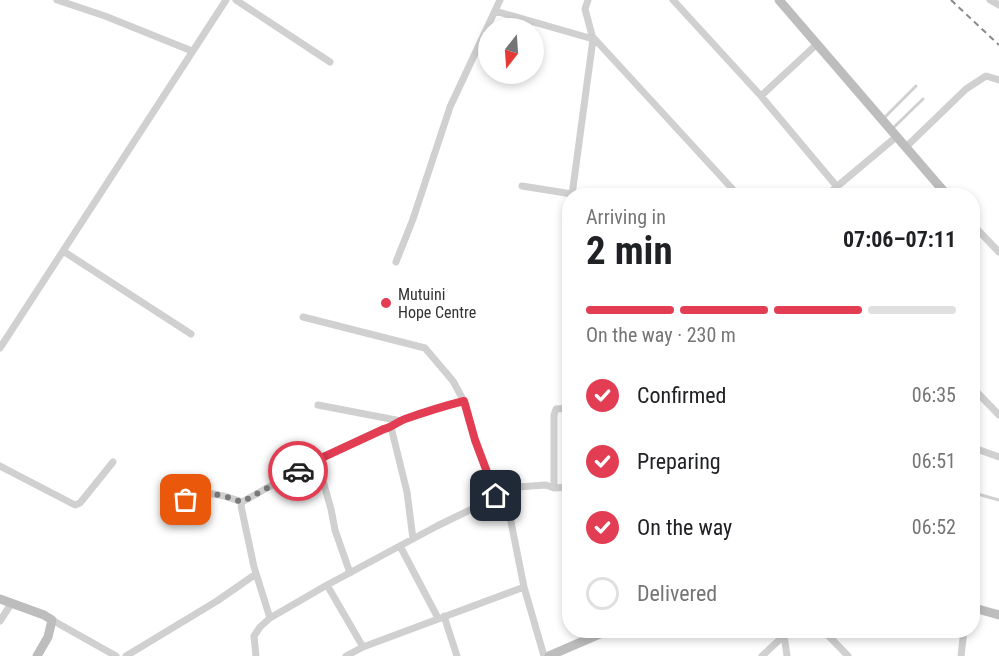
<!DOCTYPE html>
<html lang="en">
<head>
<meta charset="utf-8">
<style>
	body { margin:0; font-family:"Roboto Condensed",sans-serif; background:#f6f6f6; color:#202124; height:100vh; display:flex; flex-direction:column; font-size:22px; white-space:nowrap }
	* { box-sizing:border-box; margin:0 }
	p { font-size:20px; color:#757577 }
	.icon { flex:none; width:33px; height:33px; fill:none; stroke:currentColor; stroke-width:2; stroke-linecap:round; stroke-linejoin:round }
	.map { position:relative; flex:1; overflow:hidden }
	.panel { position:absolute; left:562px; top:188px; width:418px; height:450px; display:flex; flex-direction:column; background:#fff; border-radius:24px; box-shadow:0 3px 9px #0003 }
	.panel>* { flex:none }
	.needle { width:39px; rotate:197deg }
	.tools { position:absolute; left:478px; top:18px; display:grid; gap:12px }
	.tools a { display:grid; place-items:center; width:66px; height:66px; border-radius:50%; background:#fff; box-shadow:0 3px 9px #0003; font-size:30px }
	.pin { position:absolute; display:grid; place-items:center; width:51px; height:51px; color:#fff; margin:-26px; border-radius:12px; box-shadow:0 3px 9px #0006 }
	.courier { position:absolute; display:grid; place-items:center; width:60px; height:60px; margin:-30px; border:4px solid #e23d52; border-radius:50%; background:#fff; color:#222; box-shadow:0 2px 8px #0007 }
	.overview em { font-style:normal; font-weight:700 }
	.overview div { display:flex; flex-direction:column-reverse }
	.overview { display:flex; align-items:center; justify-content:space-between; height:102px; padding:0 24px }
	h1 { font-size:39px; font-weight:700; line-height:45px }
	.bar { display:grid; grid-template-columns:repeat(4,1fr); gap:9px 6px; align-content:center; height:72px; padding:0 24px }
	.bar i { height:8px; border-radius:4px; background:#e0e0e0 }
	.bar .on { background:#e23d52 }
	.bar p { grid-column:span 4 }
	ol { padding:0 24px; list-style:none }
	li { display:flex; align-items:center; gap:18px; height:66px }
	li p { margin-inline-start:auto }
	li .icon { padding:6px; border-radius:50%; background:#e23d52; color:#fff; stroke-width:4 }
	li:last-child { color:#757577 }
	li i { width:33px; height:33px; border:3px solid #e0e0e0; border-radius:50% }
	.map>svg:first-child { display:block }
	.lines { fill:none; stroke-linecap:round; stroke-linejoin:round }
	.service { stroke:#d0d0d0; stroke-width:3 }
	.minor { stroke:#d0d0d0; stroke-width:7 }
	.secondary { stroke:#bdbdbd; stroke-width:9 }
	.rail { stroke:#888; stroke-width:2; stroke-dasharray:6 4.5; stroke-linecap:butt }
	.done { stroke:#7a7a7a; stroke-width:6; stroke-dasharray:0 10.8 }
	.route { stroke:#e23d52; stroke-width:8 }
	.poi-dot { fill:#e23d52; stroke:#fff; stroke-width:2 }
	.labels { text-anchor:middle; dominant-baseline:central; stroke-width:6; stroke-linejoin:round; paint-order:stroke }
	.poi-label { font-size:16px; fill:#333; stroke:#fff; text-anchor:start }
</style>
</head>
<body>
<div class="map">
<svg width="999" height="656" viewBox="0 0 999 656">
	<rect width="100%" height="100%" fill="#fff"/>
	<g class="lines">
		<path class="service" d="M883 119 916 86
			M892 129 923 99
			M974 493 999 500"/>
		<path class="minor" d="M57 0 105 16 192 51
			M236 0 330 62
			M673 0 761 96 844 195
			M990 0 999 5
			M495 11 593 39
			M591 35 738 195
			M761 96 817 44
			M906 147 966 89 986 76 999 80
			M522 186 572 194
			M572 195 593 39 585 9 588 0
			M827 195 896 137
			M974 226 999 252
			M570 232V250
			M63 251 191 334
			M396 262 413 219 450 107 500 0
			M303 317 425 348 453 381 466 405 475 440 496 496
			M0 348 226 0
			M974 389 999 415
			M318 405 401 421
			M391 427 407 492 413 539
			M974 448 999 457
			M317 460 331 509 335 530 350 573
			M0 466 75 505 80 503 113 462
			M554 488V415L556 409 570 408
			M505 492 524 587 544 656
			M186 499C209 490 219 494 242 502
			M400 546 438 618
			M327 585 363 647
			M444 616 457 656
			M270 618 254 567 241 506 242 502 317 460 383 429C392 427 397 422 405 419 425 412 444 406 464 401
			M52 620 116 656
			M0 621 11 604
			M823 630 848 656
			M784 635 787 656
			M126 656 217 601 256 574
			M256 656 254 636 260 627 270 618 327 585 437 526 517 487 546 485 554 488 570 487
			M346 656 363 647 524 587
			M762 656 790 630
			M961 656 964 630"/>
		<path class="secondary" d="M779 0 947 195
			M0 599 44 615 52 620 48 637 37 656
			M974 608 999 615
			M549 656 609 630"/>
		<path class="rail" d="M951 0 999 45"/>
	</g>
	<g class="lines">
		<path class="done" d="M186 500C209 490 219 494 242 502L298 471"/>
		<path class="route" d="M298 471 317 460 384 429C392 427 397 422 405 419 425 412 444 406 464 401L475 440 496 496"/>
	</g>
	<circle class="poi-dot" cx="386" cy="303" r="6"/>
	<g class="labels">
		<g class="poi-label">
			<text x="398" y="294">Mutuini<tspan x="398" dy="18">Hope Centre</tspan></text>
		</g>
	</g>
</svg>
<div class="tools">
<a><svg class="needle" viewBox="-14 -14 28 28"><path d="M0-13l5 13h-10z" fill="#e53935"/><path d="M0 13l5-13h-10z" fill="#757577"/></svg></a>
</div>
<div class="pin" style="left:186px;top:500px;background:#ea580c"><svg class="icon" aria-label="bag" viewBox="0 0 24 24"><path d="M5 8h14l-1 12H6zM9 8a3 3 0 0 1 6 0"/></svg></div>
<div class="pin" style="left:496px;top:496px;background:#1f2937"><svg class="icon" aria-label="home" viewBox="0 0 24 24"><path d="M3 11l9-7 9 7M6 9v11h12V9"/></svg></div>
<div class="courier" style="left:298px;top:471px"><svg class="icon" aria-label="car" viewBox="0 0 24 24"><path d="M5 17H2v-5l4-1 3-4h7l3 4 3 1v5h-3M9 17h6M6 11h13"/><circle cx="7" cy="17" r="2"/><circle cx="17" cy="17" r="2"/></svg></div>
<section class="panel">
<div class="overview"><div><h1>2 min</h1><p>Arriving in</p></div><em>07:06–07:11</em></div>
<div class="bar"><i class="on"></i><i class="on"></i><i class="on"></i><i></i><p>On the way · 230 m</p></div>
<ol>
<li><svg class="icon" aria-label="check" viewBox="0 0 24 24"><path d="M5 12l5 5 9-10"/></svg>Confirmed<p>06:35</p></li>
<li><svg class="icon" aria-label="check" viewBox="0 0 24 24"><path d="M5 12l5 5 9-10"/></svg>Preparing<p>06:51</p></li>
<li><svg class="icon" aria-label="check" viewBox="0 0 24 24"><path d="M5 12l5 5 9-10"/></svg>On the way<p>06:52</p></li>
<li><i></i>Delivered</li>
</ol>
</section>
</div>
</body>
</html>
